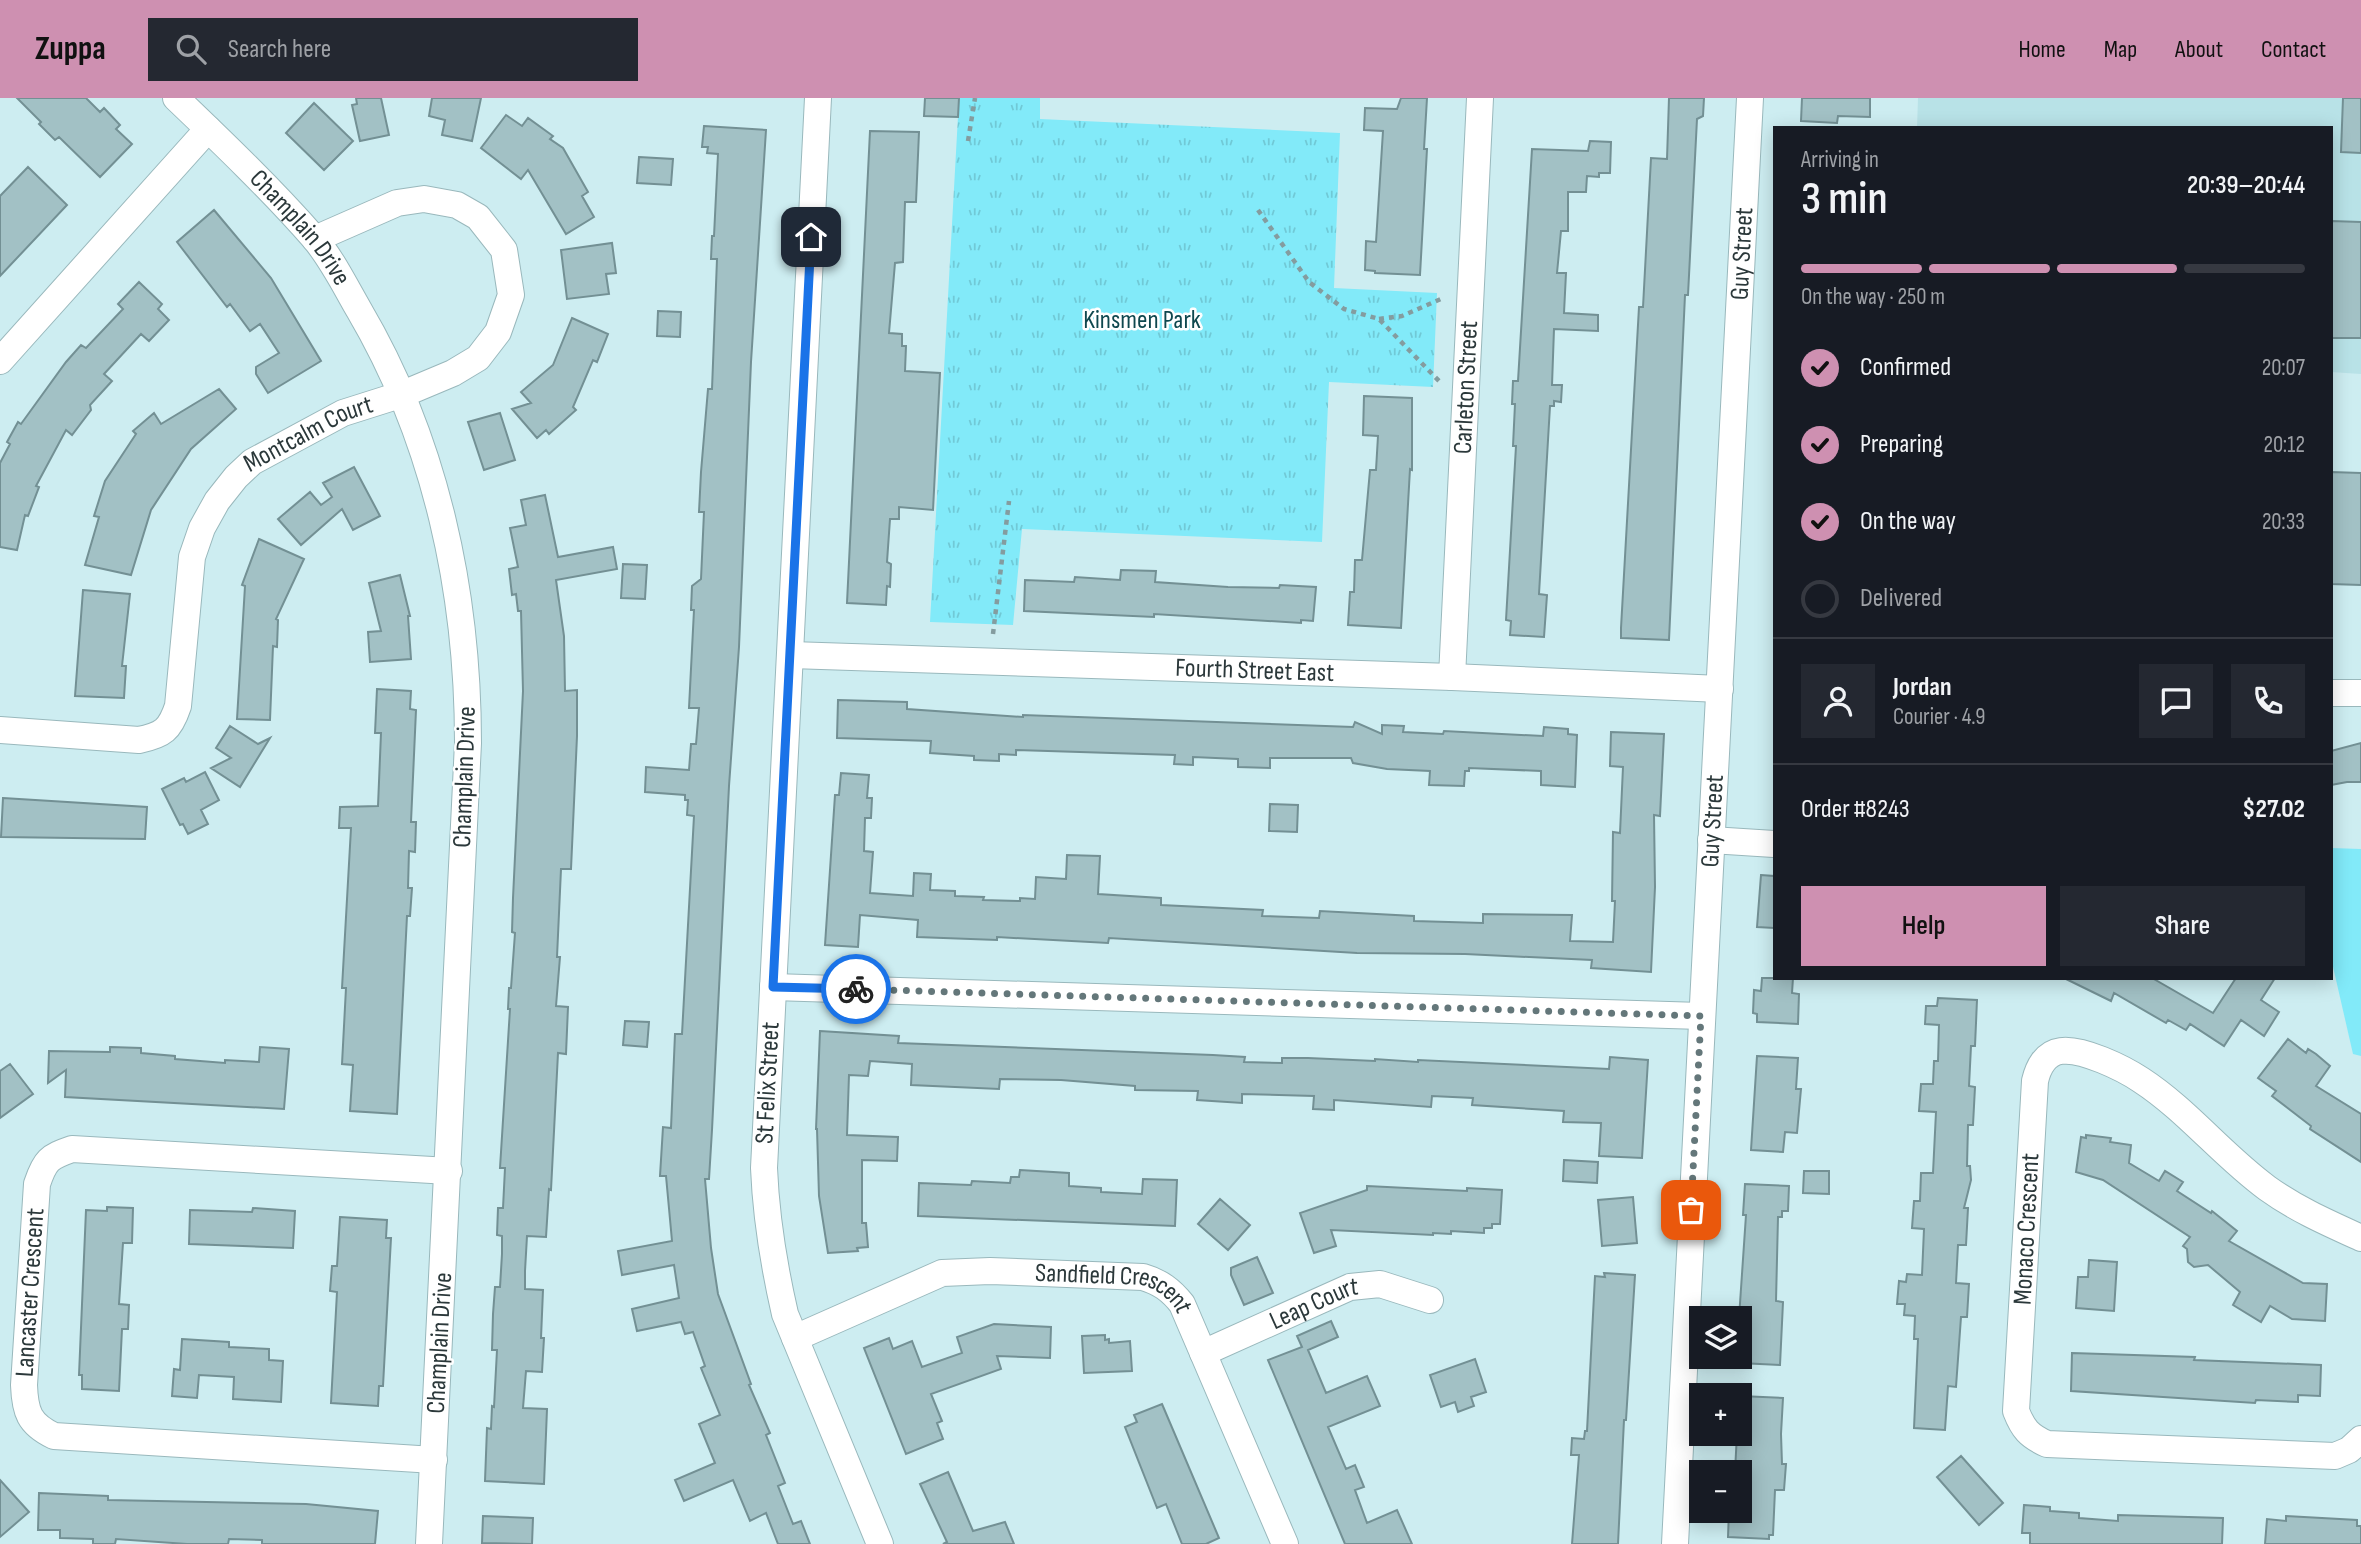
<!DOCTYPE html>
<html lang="en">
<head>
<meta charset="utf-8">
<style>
	body { margin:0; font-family:"Sofia Sans Condensed",sans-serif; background:#242831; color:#f1f3f6; height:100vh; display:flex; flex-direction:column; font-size:26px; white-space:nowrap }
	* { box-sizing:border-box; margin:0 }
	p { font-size:23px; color:#9ea1a6 }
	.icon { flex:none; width:38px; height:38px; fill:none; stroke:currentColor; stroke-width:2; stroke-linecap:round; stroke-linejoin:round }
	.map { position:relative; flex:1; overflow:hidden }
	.panel { position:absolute; left:1773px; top:28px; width:560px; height:854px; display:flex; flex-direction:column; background:#171b24; border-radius:0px; box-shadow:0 4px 18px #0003 }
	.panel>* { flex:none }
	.controls { position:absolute; left:1689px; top:1208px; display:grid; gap:14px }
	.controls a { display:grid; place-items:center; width:63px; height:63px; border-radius:0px; background:#171b24; box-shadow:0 4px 18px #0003; font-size:35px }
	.pin { position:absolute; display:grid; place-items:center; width:60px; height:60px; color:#fff; margin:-30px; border-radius:14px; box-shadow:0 4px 10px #0006 }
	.courier { position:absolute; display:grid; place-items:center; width:70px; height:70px; margin:-35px; border:5px solid #1a73e8; border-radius:50%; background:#fff; color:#222; box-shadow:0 2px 9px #0007 }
	.head em { font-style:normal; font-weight:600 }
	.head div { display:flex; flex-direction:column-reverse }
	.head { display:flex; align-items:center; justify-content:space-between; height:119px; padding:0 28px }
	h1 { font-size:46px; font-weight:600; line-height:52px }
	.bar { display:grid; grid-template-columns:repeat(4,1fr); gap:10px 7px; align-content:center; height:84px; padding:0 28px }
	.bar i { height:9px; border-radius:5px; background:#363941 }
	.bar .selected { background:#ce90b1 }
	.bar p { grid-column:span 4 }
	.line { display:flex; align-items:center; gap:18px; padding:0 28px; border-top:2px solid #363941 }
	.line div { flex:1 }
	.round { display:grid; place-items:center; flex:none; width:74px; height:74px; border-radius:0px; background:#242831 }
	ol { padding:0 28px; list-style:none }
	li { display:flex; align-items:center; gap:21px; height:77px }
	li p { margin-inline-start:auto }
	li .icon { padding:7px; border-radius:50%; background:#ce90b1; color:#111; stroke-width:4 }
	li:last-child { color:#9ea1a6 }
	li i { width:38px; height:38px; border:4px solid #363941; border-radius:50% }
	.primary-button { display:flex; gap:14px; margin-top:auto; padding:14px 28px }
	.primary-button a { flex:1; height:80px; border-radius:0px; background:#ce90b1; color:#111; font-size:28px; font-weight:600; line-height:80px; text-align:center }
	.primary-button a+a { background:#242831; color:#f1f3f6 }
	header { display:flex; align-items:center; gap:42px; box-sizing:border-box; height:98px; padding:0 35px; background:#ce90b1; color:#111 }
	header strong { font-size:33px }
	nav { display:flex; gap:38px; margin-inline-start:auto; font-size:24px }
	.search { width:490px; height:63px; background:#242831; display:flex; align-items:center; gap:18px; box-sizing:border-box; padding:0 24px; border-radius:0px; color:#9ea1a6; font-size:26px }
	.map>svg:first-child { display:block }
	.built { fill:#b8e2e7 }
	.grass { fill:#82eaf9 }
	.park { fill:url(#park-tufts) }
	.building { fill:#a2c1c5; stroke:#739094; stroke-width:2 }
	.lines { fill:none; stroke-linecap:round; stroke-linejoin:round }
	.minor-casing { stroke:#99b8bc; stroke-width:28 }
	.path { stroke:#849c9f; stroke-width:4.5; stroke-dasharray:5 5; stroke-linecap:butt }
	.minor { stroke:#fff; stroke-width:26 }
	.done { stroke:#64777a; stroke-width:7; stroke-dasharray:0 12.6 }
	.route { stroke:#1a73e8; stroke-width:9 }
	.labels { text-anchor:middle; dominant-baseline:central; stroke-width:5; stroke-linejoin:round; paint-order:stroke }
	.street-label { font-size:26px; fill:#2b383a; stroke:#fff }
	.park-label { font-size:26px; fill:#0f484f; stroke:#fff }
</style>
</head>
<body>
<header>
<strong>Zuppa</strong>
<div class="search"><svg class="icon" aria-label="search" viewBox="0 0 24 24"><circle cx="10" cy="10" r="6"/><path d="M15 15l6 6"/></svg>Search here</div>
<nav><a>Home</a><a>Map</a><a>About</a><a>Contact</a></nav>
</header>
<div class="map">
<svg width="2361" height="1446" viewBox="0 0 2361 1446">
	<defs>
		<pattern id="park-tufts" width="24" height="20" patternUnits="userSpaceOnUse" patternTransform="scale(1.75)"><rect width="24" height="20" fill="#82eaf9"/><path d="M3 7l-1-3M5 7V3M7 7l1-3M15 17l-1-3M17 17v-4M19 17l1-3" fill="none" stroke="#70c9d6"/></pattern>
	</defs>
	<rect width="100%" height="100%" fill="#cdedf1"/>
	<path class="built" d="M1918 0H2361V276L2331 274V30H1917Z"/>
	<path class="grass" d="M2331 750 2361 751V958L2353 956 2331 860Z"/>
	<path class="park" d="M959 0H1040V21L1340 35 1334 190 1437 195 1433 289 1329 284 1322 444 1022 431 1013 527 930 524Z"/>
	<path class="building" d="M17 0H86L100 14 104 10 120 27 116 31 132 46 100 79 59 39 55 42 39 26 41 24Z
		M356 0H381L389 37 360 43 352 7 357 6Z
		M432 0H481L472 43 442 37 445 22 429 18Z
		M925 0H959L958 19 924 18Z
		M1401 0H1427L1424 51H1427L1420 177 1375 175V173L1365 172 1366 143 1376 144 1383 33 1364 32 1365 10 1397 11Z
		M1669 0H1704L1703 18 1697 21 1688 197H1685L1669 542 1621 540V530L1639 209H1643L1651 60 1667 61Z
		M1802 0H1870V19L1838 18 1837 25 1801 23Z
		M2343 0H2361V55L2341 54Z
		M314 5 353 43 324 72 286 35Z
		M506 17 522 28 528 20 553 38 550 41 563 50 588 94 582 98 594 119 566 136 528 72 521 81 481 50Z
		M704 28 766 32 751 264 739 549 729 688 712 1032 709 1081H705L711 1150 718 1196 751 1286 749 1287 770 1335 766 1337 785 1385 778 1388 793 1426 801 1423 810 1446H778L766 1415 750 1423 733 1382 684 1403 675 1382 715 1365 699 1326 720 1317 701 1270 705 1268 693 1234 685 1236 681 1224 637 1233 632 1211 679 1200 674 1167 622 1177 618 1153 672 1143 666 1078H660L663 1029 671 1030 675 936H682L694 718 687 717 688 702H685V697L645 694 646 669 689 672 691 646H696L699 610H689L694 512H691L692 488 701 481 704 414H699L701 374 708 291H712L717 161H711L712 138H714L718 56 707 55 708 49H702Z
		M870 33 919 34 916 104H905L903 164 895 165 889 235 902 236V248H906L905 273 940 275 933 412 899 409V421H890L887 464 891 466 890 489 887 488 886 507 847 505Z
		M1590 43 1611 44 1610 75H1599V79L1587 78 1586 94H1568V133H1561L1557 175H1566L1564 215 1598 217V233L1554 231 1552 287H1562L1561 304 1554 303V308H1550L1539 496 1547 497 1544 539 1510 537 1511 523 1506 522 1516 348H1513L1515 306H1512L1513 283H1518L1532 51 1588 53Z
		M639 59 673 61 671 87 637 85Z
		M28 69 67 107 0 178V98Z
		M214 112 271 180 321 263 268 295 256 276V269L279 255 260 226 250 233 230 206 227 209 177 144Z
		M2331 123 2361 124V240H2331Z
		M612 145 616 175 606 176 609 196 567 201 561 152Z
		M139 184 162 206 158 211 169 222 149 243 141 236 104 276 112 283 90 307 91 312 72 337 66 332 36 388 39 389 28 418 25 417 17 452 0 449V365L10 346 7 344 18 324 21 326 66 264 81 247 86 250 123 211 118 206Z
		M658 213 681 214 680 239 657 238Z
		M572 220 608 236 597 264 593 262 573 309 576 312 549 336 546 332 537 340 512 311 531 305 521 294 553 267Z
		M219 291 236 311 191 351 151 412 131 477 85 467 99 419 94 418 105 383 136 336 133 333 154 315 161 326Z
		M1364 298 1412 300V372L1410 371 1401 530 1348 527 1350 494H1354L1355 462H1362L1370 372H1376L1378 338 1363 337Z
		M500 315 515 362 484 372 468 324Z
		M354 369 380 418 353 432 342 411 301 447 278 421 310 394 321 407 332 399 323 385Z
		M2331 374 2361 375V487L2331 486Z
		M545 397 558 459 613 449 617 471 556 482 564 538 565 593 577 592V638L571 771H561L557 859H560L556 908 568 909 566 956 558 955 551 1092 549 1091 546 1139 527 1138 525 1173V1191L543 1192 541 1240H544L542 1274 526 1273 523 1310 547 1311 544 1386 485 1383 487 1330 491 1331 492 1308 494 1309 497 1252H492L493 1216 495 1189H500L502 1156V1138L497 1137 498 1110H503L505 1070H500L510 911H508L509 890H511L515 835 512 834 513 800 523 593 521 513H518L516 496 512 497 509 471 518 469 510 430 526 427 521 402Z
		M259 441 304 461 276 521 278 522 277 549 273 548 270 622 237 621 245 488 242 487Z
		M623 466 647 467 645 501 621 500Z
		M1121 472 1156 473 1155 484 1228 489 1279 490 1280 487 1316 489 1313 523 1301 522V525L1154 516V519L1024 513 1025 482 1074 484 1075 479 1120 482Z
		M400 477 410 518H408L411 561 370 564 368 534 381 533 369 485Z
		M83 492 130 496 122 568H126L124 600 75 598Z
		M377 591 411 593 410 611 416 612 411 724H416L415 754 409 753 408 790H412L410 818H407L397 1016 350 1013 353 967 342 966 346 890H342L351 730H339L340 709 378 708 381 635H375Z
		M838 602 907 604V611L1023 619V617L1353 629 1355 624 1382 636V627L1404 628 1403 634 1443 636 1444 633 1543 638 1544 629 1568 631V636L1577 637 1575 689 1541 687V673L1469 670V673H1465L1464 688 1429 687 1430 673 1387 671 1353 665 1351 660H1270V670L1238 669V661L1193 659V667L1174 666 1175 657 1016 652V657L999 656V663L974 662V658L930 655 931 643 837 640Z
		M230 628 258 646 270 640 240 689 211 670 231 660 216 650Z
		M1611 634 1664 636 1660 718 1654 717 1655 789 1651 874 1591 870 1592 862 1465 856 1357 855 1109 840 1108 845 997 839V842L917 839 918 822 860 817 858 849 825 847 835 697H839L841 675 869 677 867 700H872L871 720H865L864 753 873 754 870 795 913 798 914 775 931 776 930 792 955 793V798L984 799 983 802 1020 803V800L1035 801 1036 779 1066 781 1067 757 1100 758 1098 796 1161 800V807L1263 812 1262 818 1319 820 1320 813 1414 818V823L1483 825V816L1572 817 1570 843 1613 844 1615 803H1612L1613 734 1620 735 1623 669 1610 668Z
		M2361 645V684H2347L2331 687V653Z
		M205 674 219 702 201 712 208 726 188 736 183 726 180 727 162 691 184 680 186 684Z
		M3 700 147 709 145 741 1 739Z
		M1270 706 1298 707 1297 734 1269 733Z
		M1761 777 1774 778V830L1757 829Z
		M1762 880H1793L1792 895 1799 896 1798 926 1757 924V916L1753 915 1754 892 1761 893Z
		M2064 880H2152L2213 915 2236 880H2275L2261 902 2279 914 2264 938 2241 922 2224 948 2190 926 2186 932 2168 922 2166 925 2114 895 2111 903Z
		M1938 900 1977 902 1975 948H1971L1969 988 1975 989 1973 1027H1968L1967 1068H1970L1971 1082 1964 1110H1968L1966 1147H1958L1956 1185 1969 1186 1967 1219H1961L1956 1289 1948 1288 1945 1332 1914 1330 1918 1241H1914L1915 1218 1904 1217 1905 1206H1897L1899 1183 1906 1184 1907 1176 1922 1177 1924 1131 1912 1130 1914 1103H1920L1921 1075H1933L1936 1014 1919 1013 1921 986H1933L1934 963H1938L1939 927 1925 926 1926 908H1937Z
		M625 923 649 924 647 949 623 947Z
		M820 933 899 938 898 945 1213 957 1245 959 1244 964 1282 965V960H1308L1375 963V961L1418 964V962L1609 971 1610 959 1648 962 1642 1060 1599 1058 1601 1025 1563 1024 1564 1013 1472 1007 1473 1000 1432 998 1431 1009 1334 1002V1012L1313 1011 1314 998 1242 996V1005L1197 1002 1198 993 1135 992V988L1061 982 1000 981 999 991 911 987 912 966 870 963 868 978 849 977 847 1037 898 1039 897 1063 862 1062V1125H866L868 1149 857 1150 858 1153 828 1155 819 1098 817 1031H816Z
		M2288 941 2306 955 2308 951 2316 956 2330 968 2316 988 2361 1016V1064L2310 1031 2311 1028 2272 998 2276 993 2258 980Z
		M110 949 141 950V955L175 958V961L225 965V962L259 964 260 949 289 951 284 1011 65 999 66 972 48 985 49 953 110 954Z
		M1757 958 1798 960 1796 991H1801L1797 1035 1785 1034 1783 1054 1751 1052Z
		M10 966 33 996 0 1020V973Z
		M2086 1037 2111 1040 2110 1044 2131 1047 2129 1065 2159 1083 2165 1073 2183 1084 2177 1093 2211 1115 2212 1113 2237 1133 2229 1143 2303 1185 2327 1186 2325 1223 2292 1221 2270 1208 2261 1224 2233 1207 2240 1194 2208 1167 2194 1169 2188 1164 2187 1151 2183 1148 2190 1139 2103 1082 2076 1074 2081 1039 2086 1040Z
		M1564 1062 1598 1064 1597 1085 1563 1083Z
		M1020 1072 1069 1075V1088L1101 1090V1094L1142 1096 1143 1081 1177 1082 1175 1128 918 1118 919 1085 971 1087 972 1083 1010 1085 1011 1079H1019Z
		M1804 1073H1829V1096L1803 1095Z
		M1745 1086 1789 1088 1788 1113H1782V1119H1778L1776 1203 1783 1204 1780 1267 1740 1265V1243H1742L1739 1220 1746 1117H1743Z
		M1367 1088 1467 1093V1090L1502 1092 1500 1126H1492V1130H1484V1135L1451 1133V1136L1433 1135V1137L1331 1132 1336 1148 1314 1155 1300 1115 1367 1092Z
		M1633 1099 1637 1145 1602 1148 1598 1102Z
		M1220 1101 1250 1127 1228 1152 1198 1126Z
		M107 1109 133 1110 132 1145H123L119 1206 129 1207 128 1231H122L119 1293 82 1291V1277H79L86 1112 107 1113Z
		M253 1110 295 1113 293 1150 189 1146 190 1112 252 1114Z
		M340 1119 387 1122 386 1140H391L383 1288H379L378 1308 331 1305 337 1194 330 1193 332 1168H337Z
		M1257 1159 1273 1195 1244 1207 1231 1177V1170Z
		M2089 1162 2117 1164 2114 1213 2076 1210 2078 1179H2088Z
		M1604 1175 1635 1177 1626 1322H1624L1618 1446H1572L1579 1357H1571L1572 1340 1584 1341 1585 1333H1587L1595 1178 1605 1179Z
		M1331 1223 1338 1239 1308 1252 1326 1295 1367 1278 1380 1308 1328 1329 1346 1371 1355 1367 1364 1389 1355 1392 1367 1425 1397 1412 1412 1446H1345L1268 1262 1302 1249 1297 1238Z
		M994 1226 1051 1229 1050 1260 997 1258 1001 1271 931 1296 942 1323 937 1325 943 1341 906 1356 864 1250 889 1240 893 1251 912 1243 922 1269 962 1255 957 1239Z
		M1105 1237V1242L1109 1241V1245L1130 1243 1132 1273 1084 1275 1082 1238Z
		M182 1241 229 1244V1249L269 1251V1262L283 1263 281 1304 233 1301 234 1279 199 1277 197 1300 172 1298 174 1271 180 1272Z
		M2072 1255 2195 1259 2194 1262 2321 1267 2320 1298 2298 1297V1304L2256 1302 2255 1305 2071 1293Z
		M1475 1261 1486 1294 1471 1299 1474 1308 1458 1314 1455 1304 1441 1309 1430 1277Z
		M1740 1298 1783 1300 1781 1336 1782 1366H1786L1784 1392H1775L1773 1437H1769V1441L1728 1439 1729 1412H1740V1374H1735L1737 1335H1740Z
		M1162 1306 1219 1440 1206 1446H1182L1166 1406 1157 1410 1125 1329 1137 1324 1134 1317Z
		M1961 1358 2003 1405 1979 1427 1937 1379Z
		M948 1374 973 1433 1005 1424 1014 1446H943L947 1444 920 1386Z
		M0 1382 29 1414 0 1439Z
		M39 1395 108 1398V1402L306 1406 378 1413 375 1446H262V1442L229 1441 228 1446H187L116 1441 115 1446H93V1441L60 1440V1432H38Z
		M2024 1407 2050 1409V1413L2079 1415V1420L2118 1423V1417L2223 1420 2222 1446H2030V1435H2022Z
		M483 1418 533 1420 532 1446 482 1445Z
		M2286 1418 2357 1422V1428H2361V1446H2265L2267 1421 2286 1423Z"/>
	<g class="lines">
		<g class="minor-casing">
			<g id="minor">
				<path id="s1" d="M176 0C222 44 272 92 314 140 332 161 345 188 359 212 436 343 468 494 468 645L429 1446"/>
				<path d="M818 0 764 1070C766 1119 774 1168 785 1216L880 1446"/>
				<path d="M0 263 208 31"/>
				<path id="s2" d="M791 557 1452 579 1720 591"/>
				<path id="s3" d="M1452 579 1480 0"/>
				<path d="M2331 595H2361"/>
				<path id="s4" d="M0 632 139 642C163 637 170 632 178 608L192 459 202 430 217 403 236 379 252 364 343 315 403 296 453 275 478 260 498 234 511 197 504 152 478 119 457 107 424 101 397 105 315 141"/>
				<path d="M1711 742 1774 746"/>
				<path d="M773 889 1701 918"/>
				<path d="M2361 1140C2328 1125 2296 1111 2267 1090 2222 1057 2187 1012 2141 982 2123 970 2082 950 2061 953 2045 955 2038 970 2035 983L2016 1313C2023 1331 2029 1338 2047 1346L2335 1358 2349 1352 2361 1341"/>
				<path id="s5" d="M795 1240 942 1175 990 1173 1143 1179C1160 1184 1171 1192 1182 1206L1285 1446"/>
				<path id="s6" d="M1203 1255 1350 1189 1380 1186 1430 1202"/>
				<path id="s7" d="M434 1362 54 1338C29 1326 25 1314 24 1287L37 1086C45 1062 49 1059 72 1051L449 1073"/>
				<path id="s8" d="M1675 1446 1750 0"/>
			</g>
		</g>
		<path class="path" d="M968 43 975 0
			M1258 112 1309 184 1344 211 1379 221 1439 283
			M1379 221 1402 218 1443 200
			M993 536 1009 403"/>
		<use href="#minor" class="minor"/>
	</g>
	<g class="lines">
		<path class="done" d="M856 891 1701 918 1691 1112"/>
		<path class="route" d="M811 139 773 889 856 891"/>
	</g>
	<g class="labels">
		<g class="street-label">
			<text stroke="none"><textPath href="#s1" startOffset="180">Champlain Drive</textPath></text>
			<text stroke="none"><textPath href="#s8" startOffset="1292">Guy Street</textPath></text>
			<text stroke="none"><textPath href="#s3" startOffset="290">Carleton Street</textPath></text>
			<text stroke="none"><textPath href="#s4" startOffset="522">Montcalm Court</textPath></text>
			<text stroke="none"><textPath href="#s2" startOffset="464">Fourth Street East</textPath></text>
			<text transform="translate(465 679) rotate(-88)">Champlain Drive</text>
			<text stroke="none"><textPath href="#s8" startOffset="724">Guy Street</textPath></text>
			<text transform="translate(768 985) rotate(-87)">St Felix Street</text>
			<text transform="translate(2027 1131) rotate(-87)">Monaco Crescent</text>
			<text stroke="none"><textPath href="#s7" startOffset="537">Lancaster Crescent</textPath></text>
			<text stroke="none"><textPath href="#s5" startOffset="336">Sandfield Crescent</textPath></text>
			<text stroke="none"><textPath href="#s6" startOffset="122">Leap Court</textPath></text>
			<text transform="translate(440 1245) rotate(-87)">Champlain Drive</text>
		</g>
		<g class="park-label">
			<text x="1142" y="222">Kinsmen Park</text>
		</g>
	</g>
</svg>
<div class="controls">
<a><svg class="icon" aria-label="layers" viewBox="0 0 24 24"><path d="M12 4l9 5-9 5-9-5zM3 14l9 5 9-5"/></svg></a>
<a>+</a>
<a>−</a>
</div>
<div class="pin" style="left:1691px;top:1112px;background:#ea580c"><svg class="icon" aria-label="bag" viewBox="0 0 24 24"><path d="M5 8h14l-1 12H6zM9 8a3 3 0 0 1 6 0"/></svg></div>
<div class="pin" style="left:811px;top:139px;background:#1f2937"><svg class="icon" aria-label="home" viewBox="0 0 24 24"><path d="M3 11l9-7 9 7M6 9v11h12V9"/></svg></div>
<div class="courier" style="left:856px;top:891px"><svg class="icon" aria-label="bike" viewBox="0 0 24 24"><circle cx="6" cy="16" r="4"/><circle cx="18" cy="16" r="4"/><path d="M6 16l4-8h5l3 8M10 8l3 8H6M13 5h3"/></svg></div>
<section class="panel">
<div class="head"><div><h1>3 min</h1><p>Arriving in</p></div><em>20:39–20:44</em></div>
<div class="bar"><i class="selected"></i><i class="selected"></i><i class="selected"></i><i></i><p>On the way · 250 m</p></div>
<ol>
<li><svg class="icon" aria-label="check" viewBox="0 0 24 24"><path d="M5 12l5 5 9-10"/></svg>Confirmed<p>20:07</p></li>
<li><svg class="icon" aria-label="check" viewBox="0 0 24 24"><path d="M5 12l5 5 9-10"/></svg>Preparing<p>20:12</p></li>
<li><svg class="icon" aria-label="check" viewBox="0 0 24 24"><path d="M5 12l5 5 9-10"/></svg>On the way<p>20:33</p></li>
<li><i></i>Delivered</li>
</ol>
<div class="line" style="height:126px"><a class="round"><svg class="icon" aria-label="person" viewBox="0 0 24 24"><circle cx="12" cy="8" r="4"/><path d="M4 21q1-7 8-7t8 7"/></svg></a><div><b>Jordan</b><p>Courier · 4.9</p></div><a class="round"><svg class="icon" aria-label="chat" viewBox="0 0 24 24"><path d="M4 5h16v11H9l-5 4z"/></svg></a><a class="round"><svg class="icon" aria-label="phone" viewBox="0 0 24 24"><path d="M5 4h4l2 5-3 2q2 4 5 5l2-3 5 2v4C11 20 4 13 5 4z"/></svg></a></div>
<div class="line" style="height:91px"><div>Order #8243</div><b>$27.02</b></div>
<div class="primary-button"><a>Help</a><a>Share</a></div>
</section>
</div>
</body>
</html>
